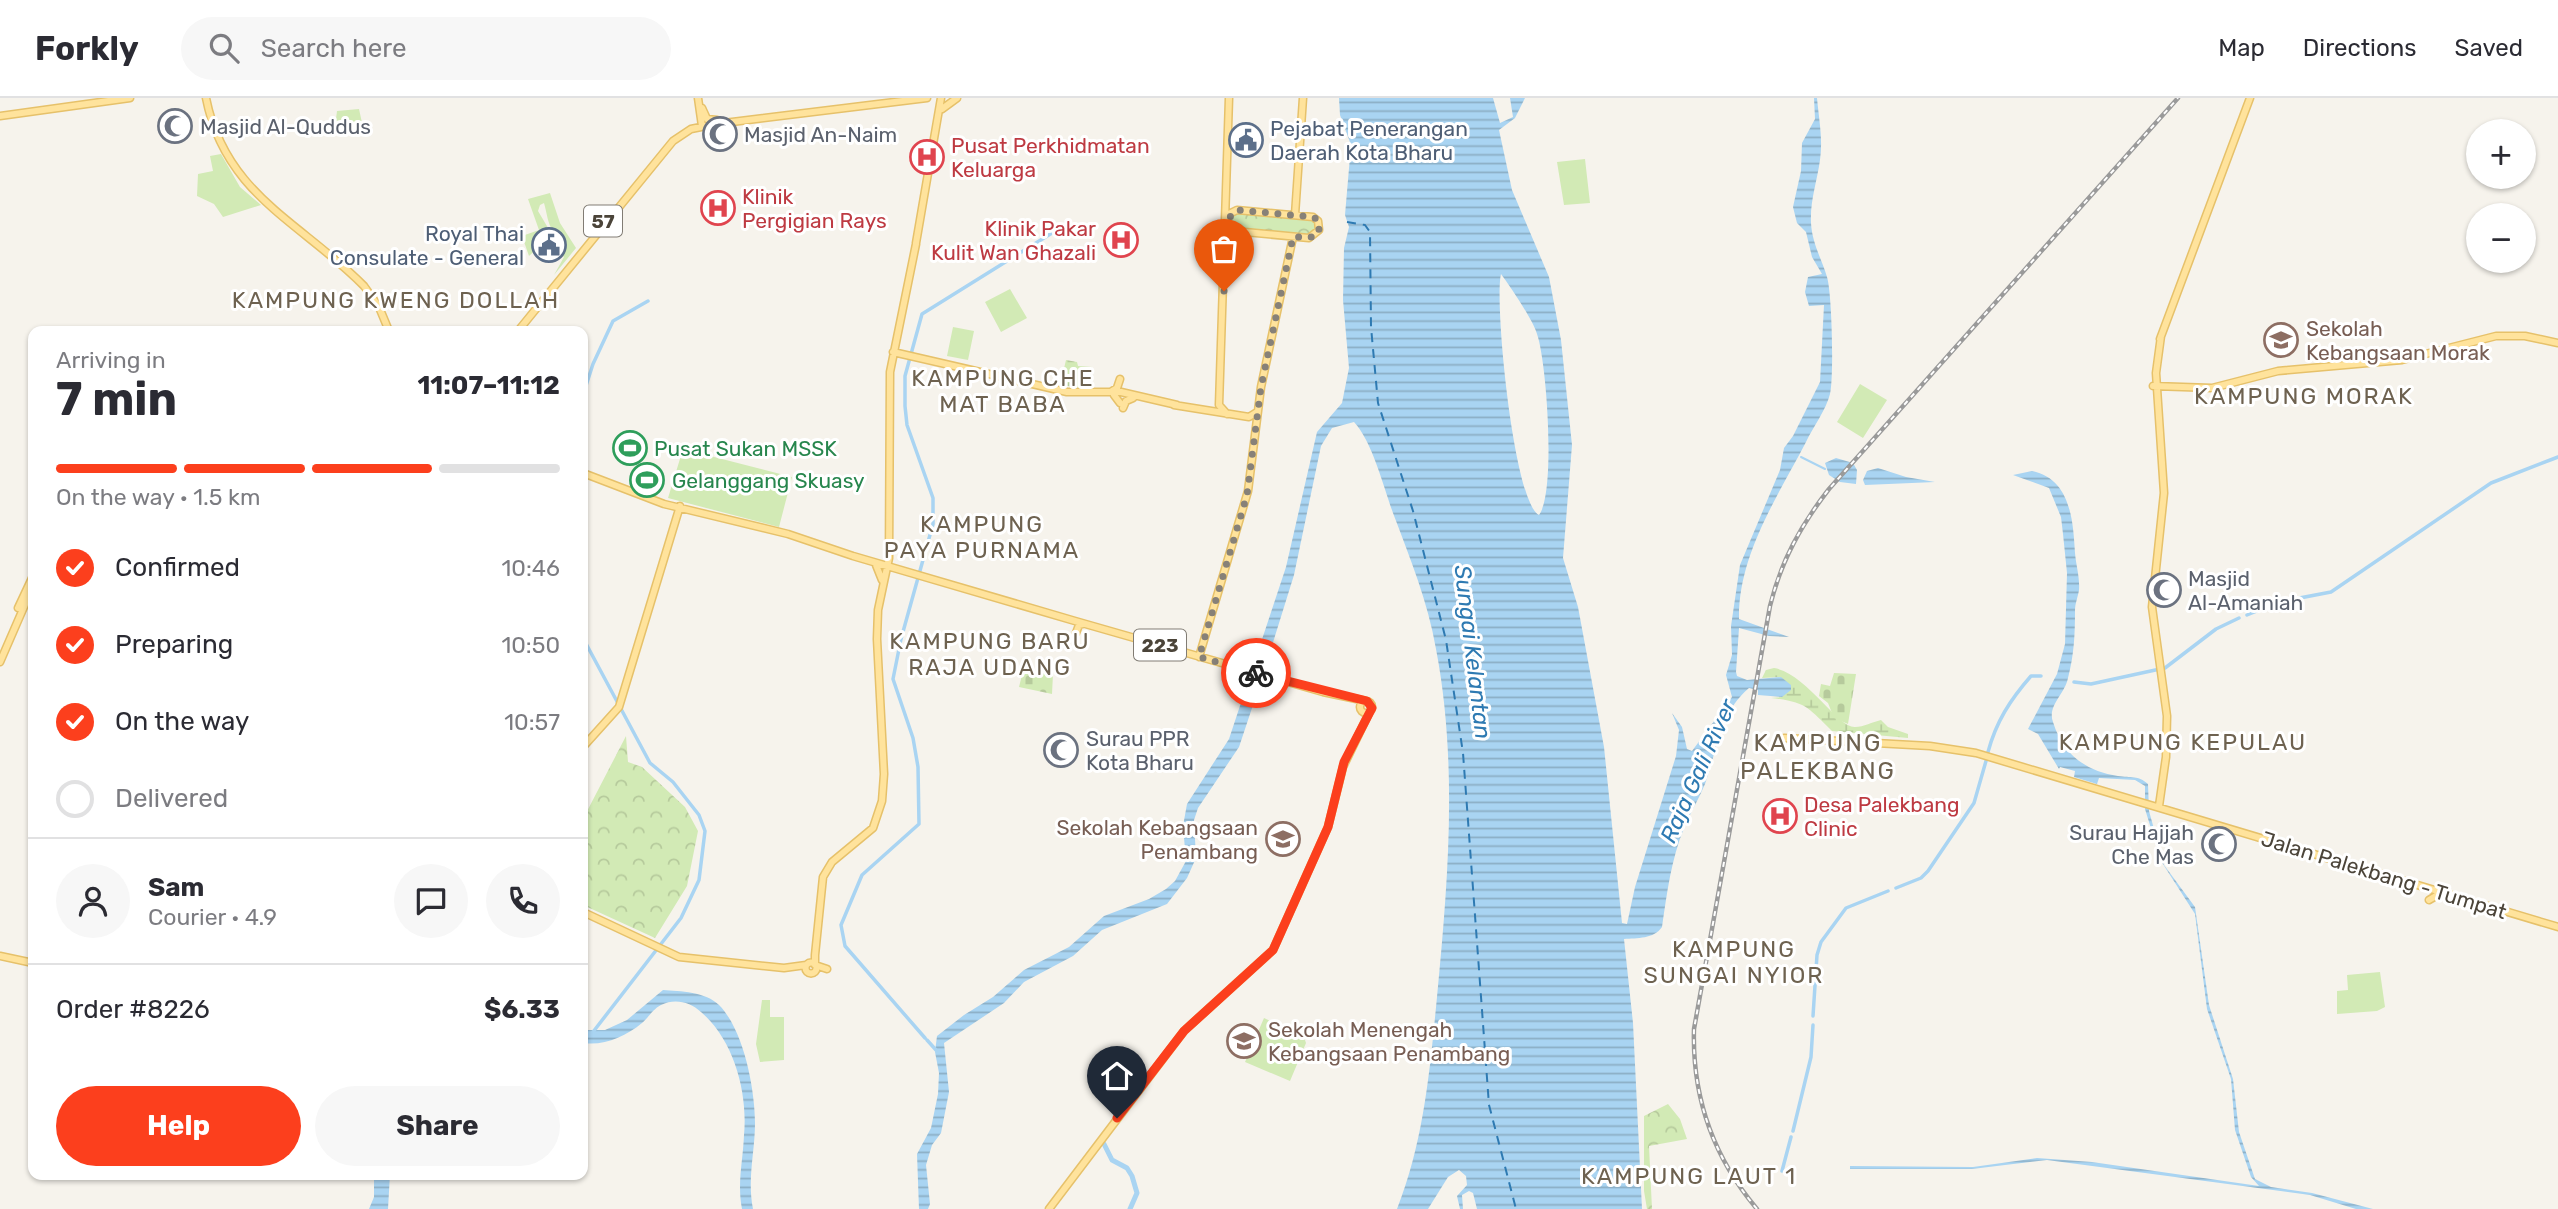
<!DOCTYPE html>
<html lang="en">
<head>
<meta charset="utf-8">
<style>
	body { margin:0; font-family:Rubik,sans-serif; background:#f7f7f7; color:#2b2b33; height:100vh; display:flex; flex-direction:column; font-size:26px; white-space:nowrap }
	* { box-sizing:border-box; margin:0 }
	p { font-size:23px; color:#7c7c81 }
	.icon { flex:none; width:38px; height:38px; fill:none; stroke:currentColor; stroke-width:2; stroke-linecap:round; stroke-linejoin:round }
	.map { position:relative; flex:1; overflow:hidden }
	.side { position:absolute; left:28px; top:228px; width:560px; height:854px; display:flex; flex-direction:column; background:#fff; border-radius:14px; box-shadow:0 2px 5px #0004 }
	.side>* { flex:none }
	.tools { position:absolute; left:2466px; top:21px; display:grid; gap:14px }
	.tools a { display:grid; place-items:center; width:70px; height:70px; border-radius:50%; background:#fff; box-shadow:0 2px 5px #0004; font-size:35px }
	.pin { position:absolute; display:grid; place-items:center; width:60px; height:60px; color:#fff; margin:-72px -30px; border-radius:50% 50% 50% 0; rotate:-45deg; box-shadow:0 0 7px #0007 }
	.pin .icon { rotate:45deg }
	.courier { position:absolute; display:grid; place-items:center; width:70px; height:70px; margin:-35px; border:5px solid #fc3f1d; border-radius:50%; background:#fff; color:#222; box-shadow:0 2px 9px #0007 }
	.summary em { font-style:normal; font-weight:700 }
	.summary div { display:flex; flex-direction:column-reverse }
	.summary { display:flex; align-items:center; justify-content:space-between; height:119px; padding:0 28px }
	h1 { font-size:46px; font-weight:700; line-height:52px }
	.bar { display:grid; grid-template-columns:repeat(4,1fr); gap:10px 7px; align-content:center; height:84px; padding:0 28px }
	.bar i { height:9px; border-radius:5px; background:#e1e1e2 }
	.bar .current { background:#fc3f1d }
	.bar p { grid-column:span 4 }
	.line { display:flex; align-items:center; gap:18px; padding:0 28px; border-top:2px solid #e1e1e2 }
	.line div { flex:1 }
	.round { display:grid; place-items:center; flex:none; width:74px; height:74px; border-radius:37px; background:#f7f7f7 }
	ol { padding:0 28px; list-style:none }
	li { display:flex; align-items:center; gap:21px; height:77px }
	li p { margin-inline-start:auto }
	li .icon { padding:7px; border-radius:50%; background:#fc3f1d; color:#fff; stroke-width:4 }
	li:last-child { color:#7c7c81 }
	li i { width:38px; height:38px; border:4px solid #e1e1e2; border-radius:50% }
	.cta { display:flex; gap:14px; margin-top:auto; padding:14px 28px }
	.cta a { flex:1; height:80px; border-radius:42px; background:#fc3f1d; color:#fff; font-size:28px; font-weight:700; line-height:80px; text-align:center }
	.cta a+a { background:#f7f7f7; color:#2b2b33 }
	header { display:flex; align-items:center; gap:42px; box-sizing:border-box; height:98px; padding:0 35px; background:#fff; border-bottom:2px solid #e1e1e2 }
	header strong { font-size:33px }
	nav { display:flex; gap:38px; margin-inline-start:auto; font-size:24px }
	.search { width:490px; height:63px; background:#f7f7f7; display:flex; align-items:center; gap:18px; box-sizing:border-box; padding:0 24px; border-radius:38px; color:#7c7c81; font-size:26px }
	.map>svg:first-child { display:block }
	.grass { fill:#d2eab5 }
	.forest { fill:url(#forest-crowns) }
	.wetland { fill:url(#wetland-marsh) }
	.cemetery { fill:url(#cemetery-stones) }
	.water { fill:url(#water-rules); fill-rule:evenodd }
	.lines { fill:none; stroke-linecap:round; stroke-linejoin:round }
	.stream { stroke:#a9d4f2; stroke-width:2 }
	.canal { stroke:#a9d4f2; stroke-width:3.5 }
	.river { stroke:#a9d4f2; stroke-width:5 }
	.ferry { stroke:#2e7ab2; stroke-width:2; stroke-dasharray:9 7; stroke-linecap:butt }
	.major-casing { stroke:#e6c16a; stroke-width:9 }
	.major { stroke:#ffe39c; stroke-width:6 }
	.rail-casing { stroke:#9a9a9a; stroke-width:4.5 }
	.rail { stroke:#fff; stroke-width:2; stroke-dasharray:5; stroke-linecap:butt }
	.done { stroke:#878178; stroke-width:7; stroke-dasharray:0 12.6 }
	.route { stroke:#fc3f1d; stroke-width:9 }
	.labels { text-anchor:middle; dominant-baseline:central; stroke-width:6; stroke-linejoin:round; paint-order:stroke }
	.shield { fill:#fff; stroke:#817c74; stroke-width:2 }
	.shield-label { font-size:19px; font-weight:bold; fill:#4b4439 }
	.worship-label { font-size:21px; fill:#5b616d; stroke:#fff; text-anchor:start }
	.service-label { font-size:21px; fill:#4e5e75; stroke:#fff; text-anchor:start }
	.health-label { font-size:21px; fill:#be3a42; stroke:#fff; text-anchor:start }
	.education-label { font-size:21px; fill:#785e54; stroke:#fff; text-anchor:start }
	.leisure-label { font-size:21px; fill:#27864d; stroke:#fff; text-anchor:start }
	.street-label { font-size:21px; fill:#4b4439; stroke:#fff }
	.neighbourhood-label { font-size:23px; letter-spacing:2px; fill:#6e6250; stroke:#fff }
	.water-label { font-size:23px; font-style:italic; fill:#2e7ab2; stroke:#fff }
	.quarter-label { font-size:24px; letter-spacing:2px; fill:#6e6250; stroke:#fff }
</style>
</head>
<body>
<header>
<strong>Forkly</strong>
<div class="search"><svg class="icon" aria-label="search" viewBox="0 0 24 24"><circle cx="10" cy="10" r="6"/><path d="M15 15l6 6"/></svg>Search here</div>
<nav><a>Map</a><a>Directions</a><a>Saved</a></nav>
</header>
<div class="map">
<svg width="2558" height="1111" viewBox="0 0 2558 1111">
	<defs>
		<pattern id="forest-crowns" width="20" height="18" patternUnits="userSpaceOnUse" patternTransform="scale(1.75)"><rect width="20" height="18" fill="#d2eab5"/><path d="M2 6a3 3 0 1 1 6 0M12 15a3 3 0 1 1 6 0" fill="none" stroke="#b6ca9c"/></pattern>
		<pattern id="wetland-marsh" width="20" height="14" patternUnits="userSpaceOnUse" patternTransform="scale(1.75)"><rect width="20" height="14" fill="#d2eab5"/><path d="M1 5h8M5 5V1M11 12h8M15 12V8" fill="none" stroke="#b6ca9c"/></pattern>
		<pattern id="cemetery-stones" width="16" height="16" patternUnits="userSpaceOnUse" patternTransform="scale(1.75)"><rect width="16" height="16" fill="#d2eab5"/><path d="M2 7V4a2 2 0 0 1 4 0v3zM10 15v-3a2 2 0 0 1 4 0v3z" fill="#b6ca9c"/></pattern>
		<pattern id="water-rules" width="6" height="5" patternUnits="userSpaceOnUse" patternTransform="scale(1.75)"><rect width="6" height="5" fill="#a9d4f2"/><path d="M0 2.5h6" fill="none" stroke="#8caec5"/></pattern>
	</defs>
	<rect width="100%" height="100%" fill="#f6f3ec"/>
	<path class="grass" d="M359 11 364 34 342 35 341 29H335L337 13Z
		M221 56 240 89 261 107 223 119 214 106 197 98 198 76 213 73 210 58Z
		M1585 61 1590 105 1564 107 1557 64Z
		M550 95 560 125 576 150 554 177 564 159 558 153 566 145C547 132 549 123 544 105L540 107 538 113 557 145 552 150 540 148 529 158 522 138 539 132 528 101Z
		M1010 191 1027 220 1001 234 985 204Z
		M953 229 974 233 968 262 947 258Z
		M1860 286 1887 302 1863 340 1837 324Z
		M683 351 792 379 779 429 668 400Z
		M2380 874 2385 909 2377 913 2337 916V893L2348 892 2347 877Z
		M762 902H770V919H784V962L760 964 756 946Z
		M1264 920 1304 939 1306 945 1290 983 1245 964Z"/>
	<path class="forest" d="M1237 114 1311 122 1315 124 1316 130 1309 137 1238 131 1233 130 1229 121Z
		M626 638 628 664 642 669 685 709 698 733 687 788 655 840 583 807V721Z
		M1668 1006 1680 1021 1687 1041 1649 1048 1652 1111H1647L1644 1093V1018Z"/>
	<path class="wetland" d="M1774 570C1806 575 1838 630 1855 629 1864 629 1872 624 1881 622L1888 629 1908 636V640L1832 633C1808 610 1807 604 1771 600L1782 599 1781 579 1762 580 1766 572Z"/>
	<path class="cemetery" d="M1066 262 1077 264 1078 268 1092 269 1089 291 1060 287Z
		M1024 569 1053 576 1052 596 1019 589Z
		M1834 575 1856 576 1848 626 1834 620 1828 605 1819 598 1821 586 1830 588Z"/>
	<path class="water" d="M1339 0H1493L1500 25 1513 19 1510 0H1525L1515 20 1499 32 1512 92 1549 179 1561 242 1572 347 1563 460 1578 509 1604 649 1622 825 1627 826 1635 789 1676 658 1679 632 1672 615 1682 629 1687 651 1692 653 1732 599 1726 577 1732 557 1731 528 1740 467 1780 372 1784 350 1793 338 1820 284 1824 207 1809 208 1805 194 1808 179 1822 176 1812 159 1806 134 1797 125 1793 109 1801 73 1802 45 1815 21 1814 0H1817C1819 22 1823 41 1820 62 1817 84 1810 102 1811 125 1812 145 1822 162 1827 179 1832 195 1834 279 1830 296 1826 312 1813 329 1806 344 1778 398 1738 457 1739 521L1789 539 1769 538 1739 530 1736 574 1737 578 1747 582 1781 579 1791 587V592L1782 599 1758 597V592L1749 590C1720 614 1717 653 1705 686 1699 701 1690 715 1684 730 1671 762 1667 795 1662 829 1654 841 1637 840 1624 841L1633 925 1642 1111H1477L1473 1095 1469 1093 1462 1097 1463 1111H1460L1457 1098 1467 1087 1466 1078 1459 1072 1448 1079 1428 1111H1397C1424 1043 1430 971 1437 899 1448 784 1458 666 1436 551 1428 504 1410 460 1393 415 1384 390 1372 343 1354 324L1332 330 1321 348 1294 477 1260 586 1239 649 1198 710 1194 722 1196 760 1187 780 1167 806 1102 832 1073 858 1024 884 1004 905 944 945 949 994 941 1035 932 1047 926 1067 930 1106 928 1111H919L917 1056 931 1030 938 996 939 975 935 954 937 938 964 917 993 899 1024 872 1069 849 1104 818 1149 801 1166 791 1175 783 1186 763 1183 728 1187 706 1229 641 1286 469 1317 334 1342 305 1349 270 1343 202 1344 150 1349 129 1345 117 1351 47 1340 17ZM1501 176C1510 188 1533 222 1537 236 1547 264 1556 396 1539 417 1514 405 1494 205 1501 176Z
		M1836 360 1853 365 1857 372 1856 386 1840 384 1829 377 1825 365Z
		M1878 370 1906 379 1935 384 1865 387 1863 382 1867 373Z
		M2032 373C2071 381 2073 423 2075 455 2076 467 2080 480 2079 492 2078 499 2075 505 2075 513 2075 537 2074 557 2068 580 2065 596 2047 608 2053 624 2063 657 2086 673 2118 678 2131 680 2138 677 2148 686L2149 713 2164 767 2195 809 2209 907 2233 981 2239 1034 2255 1081 2271 1089 2312 1095 2373 1111H2356L2310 1097 2047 1062 1972 1071H1850V1068L1973 1069 2037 1060 2092 1064 2259 1088 2251 1079 2235 1032 2231 981 2207 911 2195 816 2161 763 2145 711V688L2135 682 2099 680 2097 686 2074 679 2075 673 2060 669 2059 671 2038 636 2028 631 2057 576 2065 546 2067 475 2063 436 2061 419 2049 390 2013 377Z
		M663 892C680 893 706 894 719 907 744 932 755 992 755 1025 755 1054 747 1081 753 1111H742C737 1085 743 1063 744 1037 748 995 734 942 701 914 690 904 675 900 661 907 653 911 648 920 642 925 625 939 604 948 583 945V932H605L627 922Z
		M374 1076H390L388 1111H369L374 1099Z"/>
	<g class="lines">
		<path class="stream" d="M1801 359 1825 371"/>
		<path class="canal" d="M583 297 593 266 613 223 648 203
			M2247 517 2279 504 2331 494 2491 385 2558 359
			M583 540 650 665 673 684 699 717 705 733 699 782 681 820 593 934
			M2165 570 2216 531 2239 520
			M2074 584 2091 586 2160 571
			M1988 654C1996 624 2010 602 2031 578H2041
			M1896 790 1921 780 1928 773 1974 705 1986 663
			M1813 918 1817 857 1821 844 1846 810 1888 793
			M925 940 845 848 841 827 862 777 919 726 918 669 913 640 893 581 901 541 933 426V400L907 327 905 308V278L922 216 1052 135
			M927 942 936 952
			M1793 1033 1811 959 1813 927
			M1782 1073 1791 1039"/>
		<path class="river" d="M1104 1046 1112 1062 1127 1070 1132 1078 1137 1095 1130 1111"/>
		<path class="ferry" d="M1347 124 1365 127 1370 134 1371 229 1378 305 1413 413 1446 542 1463 655 1489 1007 1516 1111"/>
		<g class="major-casing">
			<path id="major" d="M206 0C225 97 301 124 364 188L379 209 389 233
				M698 0 702 28
				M702 10 707 21 717 22
				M942 11 957 0
				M0 18 130 0
				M709 39 710 31 714 27
				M1237 112 1313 119 1318 123 1319 132 1309 140 1234 133 1225 125 1229 116Z
				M1295 117 1303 0
				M916 145 941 0
				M518 233 673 43 691 31 716 26 927 0
				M2160 241 2250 0
				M893 254 1067 294H1121L1177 307
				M2153 288 2212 290 2278 273 2402 262 2496 238H2525L2558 245
				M1112 293 1117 290 1120 281
				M1114 297 1120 305
				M1174 307 1249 319 1257 314
				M1123 310 1126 303 1133 300
				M1227 316 1219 307 1229 0
				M583 375 664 406 788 436 853 458 1075 523 1323 594 1366 603
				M876 467 882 482
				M18 510 33 478
				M1076 535 1079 527 1083 526
				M1199 559 1248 393 1261 289 1293 139
				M0 564 33 488
				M1360 609a6 6 0 1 1 12 0a6 6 0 1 1-12 0Z
				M1784 640 1930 648 1976 655 2558 829
				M583 649 619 609 680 408
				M2159 708 2166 659 2167 618 2152 509 2164 395 2156 275 2161 238
				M2429 802 2441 795
				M583 814 679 859 784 870 806 867
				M0 858 33 865
				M805.5 870a5.5 5.5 0 1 1 11 0a5.5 5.5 0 1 1-11 0Z
				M827 871 815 867V857L823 779 832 764 873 730 882 703 884 676 877 541 878 512 889 460 890 274 916 146
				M1049 1111 1184 933 1273 852 1328 729 1343 669 1370 613"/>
		</g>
		<use href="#major" class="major"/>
		<g class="rail-casing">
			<path id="rail" d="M1757 1111C1713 1059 1692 999 1694 931L1770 508C1781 463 1801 427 1829 391L2178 0"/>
		</g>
		<use href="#rail" class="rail"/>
	</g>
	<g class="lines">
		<path class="done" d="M1224 193C1224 173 1218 122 1237 112L1313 119 1318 122 1319 132 1315 139H1293L1261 289 1247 397 1199 559 1256 575"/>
		<path class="route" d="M1117 1020 1184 933 1273 852 1328 729 1344 664 1372 610 1367 603 1256 575"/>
	</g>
	<defs>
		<g id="mosque-ring" transform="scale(1.75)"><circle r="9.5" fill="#fff" stroke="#6b7280" stroke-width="1.5"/><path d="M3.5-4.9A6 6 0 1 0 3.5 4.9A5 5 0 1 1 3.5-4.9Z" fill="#6b7280"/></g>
		<g id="civic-ring" transform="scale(1.75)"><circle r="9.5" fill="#fff" stroke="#5c6f8a" stroke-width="1.5"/><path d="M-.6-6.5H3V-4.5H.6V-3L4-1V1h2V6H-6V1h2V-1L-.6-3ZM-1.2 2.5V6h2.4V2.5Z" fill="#5c6f8a"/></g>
		<g id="hospital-ring" transform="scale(1.75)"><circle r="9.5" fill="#fff" stroke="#e0444e" stroke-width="1.5"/><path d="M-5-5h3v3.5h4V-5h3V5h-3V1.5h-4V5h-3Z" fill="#e0444e"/></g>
		<g id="school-ring" transform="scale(1.75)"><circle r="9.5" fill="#fff" stroke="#8d6e63" stroke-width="1.5"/><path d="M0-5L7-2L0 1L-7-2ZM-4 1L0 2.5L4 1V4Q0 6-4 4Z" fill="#8d6e63"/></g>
		<g id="stadium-ring" transform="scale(1.75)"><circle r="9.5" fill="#fff" stroke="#2e9e5b" stroke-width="1.5"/><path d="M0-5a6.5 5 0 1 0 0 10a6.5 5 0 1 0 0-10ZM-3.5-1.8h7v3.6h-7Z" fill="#2e9e5b"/></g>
	</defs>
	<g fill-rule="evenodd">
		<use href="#mosque-ring" x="175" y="28"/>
		<use href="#mosque-ring" x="720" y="36"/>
		<use href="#civic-ring" x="1246" y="42"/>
		<use href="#hospital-ring" x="927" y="59"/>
		<use href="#hospital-ring" x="718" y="110"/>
		<use href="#hospital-ring" x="1121" y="142"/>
		<use href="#civic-ring" x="549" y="147"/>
		<use href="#school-ring" x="2281" y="242"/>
		<use href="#stadium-ring" x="630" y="350"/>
		<use href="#stadium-ring" x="647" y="382"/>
		<use href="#mosque-ring" x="2164" y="492"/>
		<use href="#mosque-ring" x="1061" y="652"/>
		<use href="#hospital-ring" x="1780" y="718"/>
		<use href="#school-ring" x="1283" y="741"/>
		<use href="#mosque-ring" x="2219" y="746"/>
		<use href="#school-ring" x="1244" y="943"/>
	</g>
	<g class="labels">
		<g class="shield">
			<rect x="584" y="107.5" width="38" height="31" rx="5"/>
			<rect x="1134" y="531.5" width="52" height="31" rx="5"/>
		</g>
		<g class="shield-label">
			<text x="603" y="123">57</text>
			<text x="1160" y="547">223</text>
		</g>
		<g class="worship-label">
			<text x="200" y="28">Masjid Al-Quddus</text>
			<text x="744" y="36">Masjid An-Naim</text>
			<text x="2188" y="480">Masjid<tspan x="2188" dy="24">Al-Amaniah</tspan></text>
			<text x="1086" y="640">Surau PPR<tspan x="1086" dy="24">Kota Bharu</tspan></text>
			<text x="2194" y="734" text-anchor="end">Surau Hajjah<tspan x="2194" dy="24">Che Mas</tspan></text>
		</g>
		<g class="service-label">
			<text x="1270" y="30">Pejabat Penerangan<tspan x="1270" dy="24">Daerah Kota Bharu</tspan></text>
			<text x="524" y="135" text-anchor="end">Royal Thai<tspan x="524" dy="24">Consulate - General</tspan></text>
		</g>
		<g class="health-label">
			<text x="951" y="47">Pusat Perkhidmatan<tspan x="951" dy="24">Keluarga</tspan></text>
			<text x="742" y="98">Klinik<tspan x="742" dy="24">Pergigian Rays</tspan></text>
			<text x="1096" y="130" text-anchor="end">Klinik Pakar<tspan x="1096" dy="24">Kulit Wan Ghazali</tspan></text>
			<text x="1804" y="706">Desa Palekbang<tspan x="1804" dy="24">Clinic</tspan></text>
		</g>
		<g class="education-label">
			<text x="2306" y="230">Sekolah<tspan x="2306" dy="24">Kebangsaan Morak</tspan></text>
			<text x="1258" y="729" text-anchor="end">Sekolah Kebangsaan<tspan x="1258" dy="24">Penambang</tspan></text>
			<text x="1268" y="931">Sekolah Menengah<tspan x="1268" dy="24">Kebangsaan Penambang</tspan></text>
		</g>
		<g class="leisure-label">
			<text x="654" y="350">Pusat Sukan MSSK</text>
			<text x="672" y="382">Gelanggang Skuasy</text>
		</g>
		<g class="street-label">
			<text transform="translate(2384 777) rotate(17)">Jalan Palekbang - Tumpat</text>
		</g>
		<g class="neighbourhood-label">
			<text x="396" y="202">KAMPUNG KWENG DOLLAH</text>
			<text x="1003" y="280">KAMPUNG CHE<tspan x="1003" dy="26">MAT BABA</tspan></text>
			<text x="2304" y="298">KAMPUNG MORAK</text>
			<text x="982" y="426">KAMPUNG<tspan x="982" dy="26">PAYA PURNAMA</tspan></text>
			<text x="990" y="543">KAMPUNG BARU<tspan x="990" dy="26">RAJA UDANG</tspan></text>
			<text x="2183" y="644">KAMPUNG KEPULAU</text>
			<text x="1734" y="851">KAMPUNG<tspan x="1734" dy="26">SUNGAI NYIOR</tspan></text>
			<text x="1689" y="1078">KAMPUNG LAUT 1</text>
		</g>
		<g class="water-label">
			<text transform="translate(1473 554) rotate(83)">Sungai Kelantan</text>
			<text transform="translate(1698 673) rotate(-66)">Raja Gali River</text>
		</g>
		<g class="quarter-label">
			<text x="1818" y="645">KAMPUNG<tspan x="1818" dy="28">PALEKBANG</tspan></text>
		</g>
	</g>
</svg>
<div class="tools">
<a>+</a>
<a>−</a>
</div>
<div class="pin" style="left:1224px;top:193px;background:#ea580c"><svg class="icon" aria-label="bag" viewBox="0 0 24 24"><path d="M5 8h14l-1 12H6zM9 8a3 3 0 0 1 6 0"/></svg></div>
<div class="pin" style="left:1117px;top:1020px;background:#1f2937"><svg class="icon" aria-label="home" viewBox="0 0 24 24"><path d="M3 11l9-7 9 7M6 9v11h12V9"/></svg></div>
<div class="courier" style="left:1256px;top:575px"><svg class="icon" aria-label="bike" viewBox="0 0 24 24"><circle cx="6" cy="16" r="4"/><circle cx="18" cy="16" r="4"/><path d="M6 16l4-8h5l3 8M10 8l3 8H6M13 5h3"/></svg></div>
<section class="side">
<div class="summary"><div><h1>7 min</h1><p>Arriving in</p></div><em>11:07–11:12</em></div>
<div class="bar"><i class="current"></i><i class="current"></i><i class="current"></i><i></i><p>On the way · 1.5 km</p></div>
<ol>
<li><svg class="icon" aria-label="check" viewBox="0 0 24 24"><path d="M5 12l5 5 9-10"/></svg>Confirmed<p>10:46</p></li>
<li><svg class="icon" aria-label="check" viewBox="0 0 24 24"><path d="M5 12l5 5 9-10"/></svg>Preparing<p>10:50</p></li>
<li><svg class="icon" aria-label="check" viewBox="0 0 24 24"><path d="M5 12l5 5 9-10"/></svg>On the way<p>10:57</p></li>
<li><i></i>Delivered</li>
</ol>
<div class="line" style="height:126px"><a class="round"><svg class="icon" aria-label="person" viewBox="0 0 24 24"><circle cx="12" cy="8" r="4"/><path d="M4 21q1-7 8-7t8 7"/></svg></a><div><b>Sam</b><p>Courier · 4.9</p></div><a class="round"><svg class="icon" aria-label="chat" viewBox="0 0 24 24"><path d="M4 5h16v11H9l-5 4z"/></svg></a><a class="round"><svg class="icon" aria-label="phone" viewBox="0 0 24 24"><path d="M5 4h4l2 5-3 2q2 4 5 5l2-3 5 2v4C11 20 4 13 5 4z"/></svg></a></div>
<div class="line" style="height:91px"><div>Order #8226</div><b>$6.33</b></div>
<div class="cta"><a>Help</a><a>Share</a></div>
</section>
</div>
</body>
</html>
